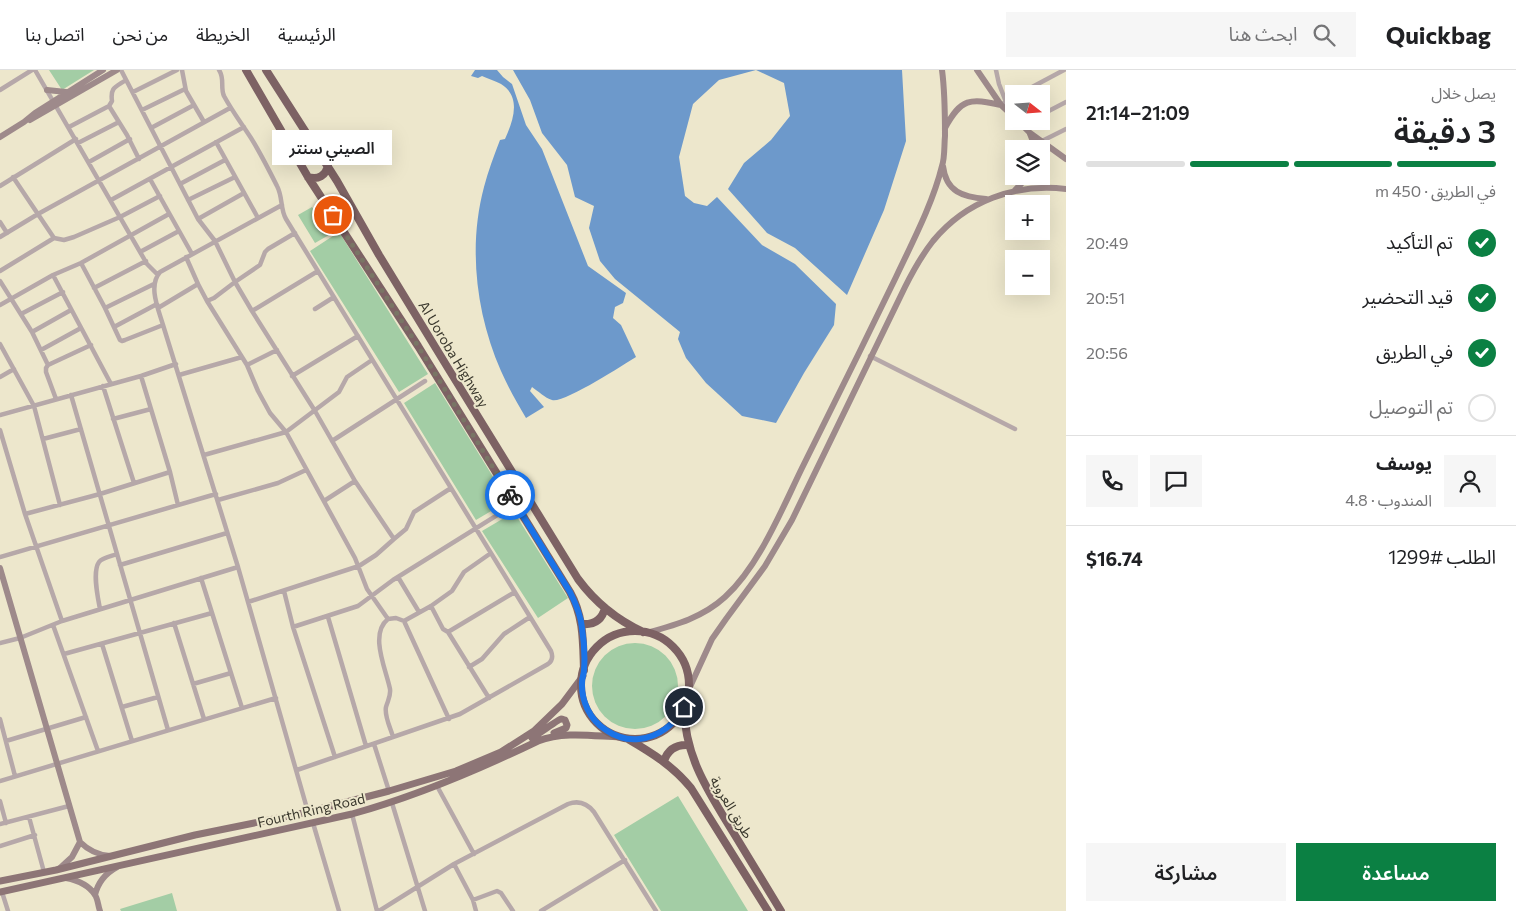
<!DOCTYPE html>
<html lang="ar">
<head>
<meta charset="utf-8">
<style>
	body { margin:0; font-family:Commissioner,"Noto Sans Arabic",sans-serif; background:#f6f6f6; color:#202124; direction:rtl; height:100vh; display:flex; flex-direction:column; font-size:19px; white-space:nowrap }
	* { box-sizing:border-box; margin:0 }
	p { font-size:16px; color:#757577 }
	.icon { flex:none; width:28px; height:28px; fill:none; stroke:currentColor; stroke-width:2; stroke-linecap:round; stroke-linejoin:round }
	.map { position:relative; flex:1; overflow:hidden; direction:ltr }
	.side { display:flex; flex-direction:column; background:#fff; width:450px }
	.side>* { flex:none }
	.needle { width:32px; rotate:107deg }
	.fabs { position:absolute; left:1005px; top:15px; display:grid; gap:10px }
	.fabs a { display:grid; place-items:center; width:45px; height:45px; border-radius:0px; background:#fff; box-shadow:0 5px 20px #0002; font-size:25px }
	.pin { position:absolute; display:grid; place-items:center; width:42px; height:42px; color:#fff; margin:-21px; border:2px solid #fff; border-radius:50%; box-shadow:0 1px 5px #0007 }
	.courier { position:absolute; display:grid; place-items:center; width:50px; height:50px; margin:-25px; border:4px solid #1a73e8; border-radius:50%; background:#fff; color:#222; box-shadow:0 1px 6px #0007 }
	.bubble { position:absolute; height:35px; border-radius:0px; background:#fff; box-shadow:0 5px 20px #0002; font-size:16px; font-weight:600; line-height:35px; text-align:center; direction:rtl }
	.summary em { font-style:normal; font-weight:600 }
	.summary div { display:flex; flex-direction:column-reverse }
	.summary { display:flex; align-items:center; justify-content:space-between; height:85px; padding:0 20px }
	h1 { font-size:32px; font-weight:600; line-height:38px }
	.bar { display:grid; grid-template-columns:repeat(4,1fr); gap:8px 5px; align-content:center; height:60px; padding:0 20px }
	.bar i { height:6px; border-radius:4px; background:#e0e0e0 }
	.bar .selected { background:#0b8043 }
	.bar p { grid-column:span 4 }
	.line { display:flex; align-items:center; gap:12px; padding:0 20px; border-top:1px solid #e0e0e0 }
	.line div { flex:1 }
	.round { display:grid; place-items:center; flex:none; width:52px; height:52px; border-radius:0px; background:#f6f6f6 }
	ol { padding:0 20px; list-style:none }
	li { display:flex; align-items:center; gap:15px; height:55px }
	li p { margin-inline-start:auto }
	li .icon { padding:5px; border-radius:50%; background:#0b8043; color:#fff; stroke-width:4 }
	li:last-child { color:#757577 }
	li i { width:28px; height:28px; border:2px solid #e0e0e0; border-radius:50% }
	.cta { display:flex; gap:10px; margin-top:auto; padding:10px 20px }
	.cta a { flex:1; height:58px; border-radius:0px; background:#0b8043; color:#fff; font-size:20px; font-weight:600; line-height:58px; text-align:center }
	.cta a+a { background:#f6f6f6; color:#202124 }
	header { display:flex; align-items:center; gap:30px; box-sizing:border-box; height:70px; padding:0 25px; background:#fff; border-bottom:1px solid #e0e0e0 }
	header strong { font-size:24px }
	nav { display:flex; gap:28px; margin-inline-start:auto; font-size:18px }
	.search { width:350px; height:45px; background:#f6f6f6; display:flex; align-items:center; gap:12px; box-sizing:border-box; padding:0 18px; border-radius:0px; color:#757577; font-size:19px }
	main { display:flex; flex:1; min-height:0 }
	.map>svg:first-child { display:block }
	.green { fill:#a3cda5 }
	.water { fill:#6d99cb }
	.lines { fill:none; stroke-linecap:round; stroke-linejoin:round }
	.street { stroke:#b6a8a9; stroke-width:4.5 }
	.secondary { stroke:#9e8a8b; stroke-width:6 }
	.primary { stroke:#8d7576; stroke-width:7 }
	.highway { stroke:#7d6264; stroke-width:8 }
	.done { stroke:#797565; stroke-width:5; stroke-dasharray:0 9 }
	.route { stroke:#1a73e8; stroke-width:6 }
	.labels { text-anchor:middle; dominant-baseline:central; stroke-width:4; stroke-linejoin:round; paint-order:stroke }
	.street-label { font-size:14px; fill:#3a382d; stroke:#ede7cc }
</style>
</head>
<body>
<header>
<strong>Quickbag</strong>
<div class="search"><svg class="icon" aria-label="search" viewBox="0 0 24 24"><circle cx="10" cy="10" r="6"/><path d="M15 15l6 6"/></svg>ابحث هنا</div>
<nav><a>الرئيسية</a><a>الخريطة</a><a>من نحن</a><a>اتصل بنا</a></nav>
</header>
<main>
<section class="side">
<div class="summary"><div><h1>3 دقيقة</h1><p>يصل خلال</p></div><em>21:09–21:14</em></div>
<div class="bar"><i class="selected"></i><i class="selected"></i><i class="selected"></i><i></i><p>في الطريق · 450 m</p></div>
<ol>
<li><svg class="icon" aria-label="check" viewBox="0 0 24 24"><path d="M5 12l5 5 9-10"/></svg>تم التأكيد<p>20:49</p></li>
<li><svg class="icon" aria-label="check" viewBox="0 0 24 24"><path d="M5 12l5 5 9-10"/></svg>قيد التحضير<p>20:51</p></li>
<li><svg class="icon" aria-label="check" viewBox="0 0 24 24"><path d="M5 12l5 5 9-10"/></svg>في الطريق<p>20:56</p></li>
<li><i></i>تم التوصيل</li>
</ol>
<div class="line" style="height:90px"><a class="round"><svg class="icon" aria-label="person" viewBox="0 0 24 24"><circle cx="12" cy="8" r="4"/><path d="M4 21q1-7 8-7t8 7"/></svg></a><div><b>يوسف</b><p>المندوب · 4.8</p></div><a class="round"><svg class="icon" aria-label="chat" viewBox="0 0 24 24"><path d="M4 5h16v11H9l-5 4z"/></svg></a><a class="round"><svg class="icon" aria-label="phone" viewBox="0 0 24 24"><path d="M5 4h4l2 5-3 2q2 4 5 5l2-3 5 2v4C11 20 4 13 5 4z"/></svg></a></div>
<div class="line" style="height:65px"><div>الطلب #1299</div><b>$16.74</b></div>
<div class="cta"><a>مساعدة</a><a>مشاركة</a></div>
</section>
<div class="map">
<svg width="1066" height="841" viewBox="0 0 1066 841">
	<rect width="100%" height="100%" fill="#ede7cc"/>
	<path class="green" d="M49 0H94L62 20Z
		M312 137 329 165 315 173 298 145Z
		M339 162 428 304 399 322 310 181Z
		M435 313 508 431 476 450 404 333Z
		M514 442 568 528 538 548 482 461Z
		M592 616a43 43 0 1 1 86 0a43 43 0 1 1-86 0Z
		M678 726 748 841H661L614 765Z
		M172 823 177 841H121L120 839Z"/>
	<path class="water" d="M475 0H497L503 7 512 14 526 55 542 79 588 196 626 223 623 233 615 237 613 248 621 255 636 287C623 295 563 334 552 330 545 328 538 321 532 317L530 321 544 337 526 348C517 333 508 317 501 301 476 244 468 177 484 117 488 101 494 86 500 70L505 69C513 51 522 27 501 14 496 11 488 9 482 6L478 8 471 6Z
		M513 0H902L906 71 884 140 847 225 795 178 767 163 728 119 744 93 771 70 790 46 784 13 756 0 719 10 693 34 679 87 685 126 694 133 707 136 717 127 762 175 795 194 836 234 834 255 804 303 776 353 742 346 706 313 686 288 678 269 680 262 615 209 600 191 589 158 594 136 575 127 567 95 542 63 530 30Z"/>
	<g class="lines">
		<path class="street" d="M35 0 147 194 158 205
			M121 0 198 149 215 171 235 212 252 241 315 341 355 411 394 469 376 485 359 496 248 532
			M182 0 186 21 204 52
			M219 0C225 9 220 17 224 26 232 41 242 54 251 68 261 84 269 100 277 116 283 127 280 139 286 149L551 581C553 586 552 591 548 594L460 644 297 700
			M996 0 999 14 1006 32
			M126 10C116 17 110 17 112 31L109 36 127 65 139 89
			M0 20 32 0
			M133 22 177 0
			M1019 24 1064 0
			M1004 33 1014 27
			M142 40 185 19
			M1041 45 1066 32
			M1022 55 1029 51
			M69 57 109 36
			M151 58 194 35
			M216 72 258 148
			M1040 72 1066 59
			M78 73 119 52
			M89 92 130 69
			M13 107 54 168
			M150 109 192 184
			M180 114 225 90
			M0 116 76 69
			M111 130 244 57
			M188 130 235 107
			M282 135 160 202C148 216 158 238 163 255L238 497 308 742
			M198 149 244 123
			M0 152 7 163
			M295 163 268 179 265 182 260 195 235 212 214 228 207 231 247 295 258 321 270 343 286 362 355 488 367 519 388 549 396 548 404 551 431 536 452 521 464 502 491 483
			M0 167 38 144 230 38
			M140 182 179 161
			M186 187 198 214
			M81 193 105 238 120 270 122 271 125 270 163 255
			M0 201 54 168 64 170 74 167 120 147 160 126
			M53 205 111 314
			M0 211 32 262 48 295 46 298V302L56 329
			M94 218 146 191
			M0 235 53 205 81 193 169 144
			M105 238 154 214
			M158 238 198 214 207 231
			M315 239 334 227
			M252 241 318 201
			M21 244 63 222
			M114 257 157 234
			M32 262 71 240
			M0 274 34 336 60 435
			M41 280 81 258
			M870 286 1015 359
			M48 295 91 275
			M247 295 277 280
			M179 305 242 287
			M141 306 170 402
			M292 306 358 266
			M0 307 14 299
			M103 316 134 413
			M71 325 168 660
			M0 345 141 306 176 294
			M113 349 151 339
			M0 360 25 444 62 551
			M43 369 81 359
			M332 371 425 311
			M204 385 286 362 339 322 347 307 372 290
			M218 430 278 413 306 400
			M324 431 355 411
			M25 444 100 424 170 402 178 435
			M394 469 406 459 414 442 451 418
			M0 487 216 424
			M120 495 227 463
			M398 507 419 542
			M201 508 242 638
			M284 521 293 557 335 687
			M431 536 443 559 448 562 515 522
			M100 539C98 528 92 502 99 492 102 488 112 486 117 484
			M328 547 366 676
			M388 549C369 564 386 599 390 619 391 626 388 630 386 637 384 646 391 659 393 667
			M404 551 449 649
			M174 553 204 649
			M53 555 98 681
			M293 557 358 536 393 510 515 434
			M448 562 489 628
			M0 573 20 568 62 551 238 497
			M102 574 132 671
			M64 584 212 543
			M469 597 482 589 504 564 530 547
			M193 614 231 603
			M122 637 158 627
			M0 649 15 706
			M6 671 86 647
			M374 674 389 721
			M0 711 276 628
			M437 716 474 784
			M0 731 6 753
			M392 733 425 841
			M352 744 377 841
			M29 747 44 802
			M313 753 339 841
			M0 754 69 736
			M0 776 35 765
			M454 794 473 830 476 841
			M2 822 8 841
			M473 830 497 821 501 823 513 841
			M379 841 454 794 568 734C579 730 587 733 594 742L656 841
			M541 841 625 790"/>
		<path class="secondary" d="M977 0 1001 35 1014 47
			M47 20 66 22
			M30 50 117 0
			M1018 51 1030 63 1066 89
			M945 58C961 28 970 28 1001 35
			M1030 64 1036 79
			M0 67 24 52 35 43 103 0
			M943 96C946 122 963 127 986 129
			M1015 120 1029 106
			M0 498 80 772C88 780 98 785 110 786
			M646 563C675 555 702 548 725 527 759 496 782 439 802 398 834 334 865 271 896 207 912 173 933 133 942 96 945 87 944 76 945 66 945 44 945 22 942 0
			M689 619 712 569 726 549 765 496 792 450 905 217C913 201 922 185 933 171 966 131 1015 113 1066 119
			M60 798 72 787 80 772
			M66 808C76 810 89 815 95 825 98 829 98 836 100 841
			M95 825C98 812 106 803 117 797"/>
		<path class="primary" d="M532 668C537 665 559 649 561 649 563 649 564 650 565 650L567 655 566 658 554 663
			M0 811 56 800 195 765 308 742 389 721 456 701 501 682 534 661 562 634 583 606
			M0 822 352 744C417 726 478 700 538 671 564 661 593 666 620 667"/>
		<path class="highway" d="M246 0 308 107 418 276 570 522C584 547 583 572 584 600
			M266 0 337 111 379 185 448 298 578 509C595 532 617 550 643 562
			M308 107C318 110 326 106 328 95
			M582 554C594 555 602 550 605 538
			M581 615a54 54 0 1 1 108 0a54 54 0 1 1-108 0Z
			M684 638C685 687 708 721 733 762 749 788 765 815 781 841
			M628 669C652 683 673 696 691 718L768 841
			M664 691C668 679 676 674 689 675"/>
	</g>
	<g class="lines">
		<path class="done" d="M333 145 418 276 510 425"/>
		<path class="route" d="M510 425 570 522C576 534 581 545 582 558 584 571 585 587 584 600 584 604 582 608 582 612 581 631 590 650 606 660 616 667 628 670 639 669 659 667 675 654 684 637"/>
	</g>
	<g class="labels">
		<g class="street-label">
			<text transform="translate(454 284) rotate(59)">Al Uoroba Highway</text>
			<text transform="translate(732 737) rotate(59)">طريق العروبة</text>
			<text transform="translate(311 740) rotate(-13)">Fourth Ring Road</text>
		</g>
	</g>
</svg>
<div class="fabs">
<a><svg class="needle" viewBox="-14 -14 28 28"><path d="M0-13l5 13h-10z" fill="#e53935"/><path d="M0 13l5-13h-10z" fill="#757577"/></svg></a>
<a><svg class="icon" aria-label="layers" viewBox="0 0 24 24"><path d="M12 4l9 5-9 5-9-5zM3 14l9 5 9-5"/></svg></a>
<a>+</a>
<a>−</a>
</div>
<div class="pin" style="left:333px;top:145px;background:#ea580c"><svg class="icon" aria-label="bag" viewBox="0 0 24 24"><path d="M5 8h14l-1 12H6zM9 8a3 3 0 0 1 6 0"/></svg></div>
<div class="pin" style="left:684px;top:637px;background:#1f2937"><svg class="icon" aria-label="home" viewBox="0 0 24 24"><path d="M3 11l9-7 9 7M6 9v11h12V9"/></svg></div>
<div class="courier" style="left:510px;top:425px"><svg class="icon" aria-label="bike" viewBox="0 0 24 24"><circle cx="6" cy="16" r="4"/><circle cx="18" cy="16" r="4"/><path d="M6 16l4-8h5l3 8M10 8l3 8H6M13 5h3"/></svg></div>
<div class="bubble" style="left:272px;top:60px;width:120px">الصيني سنتر</div>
</div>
</main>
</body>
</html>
